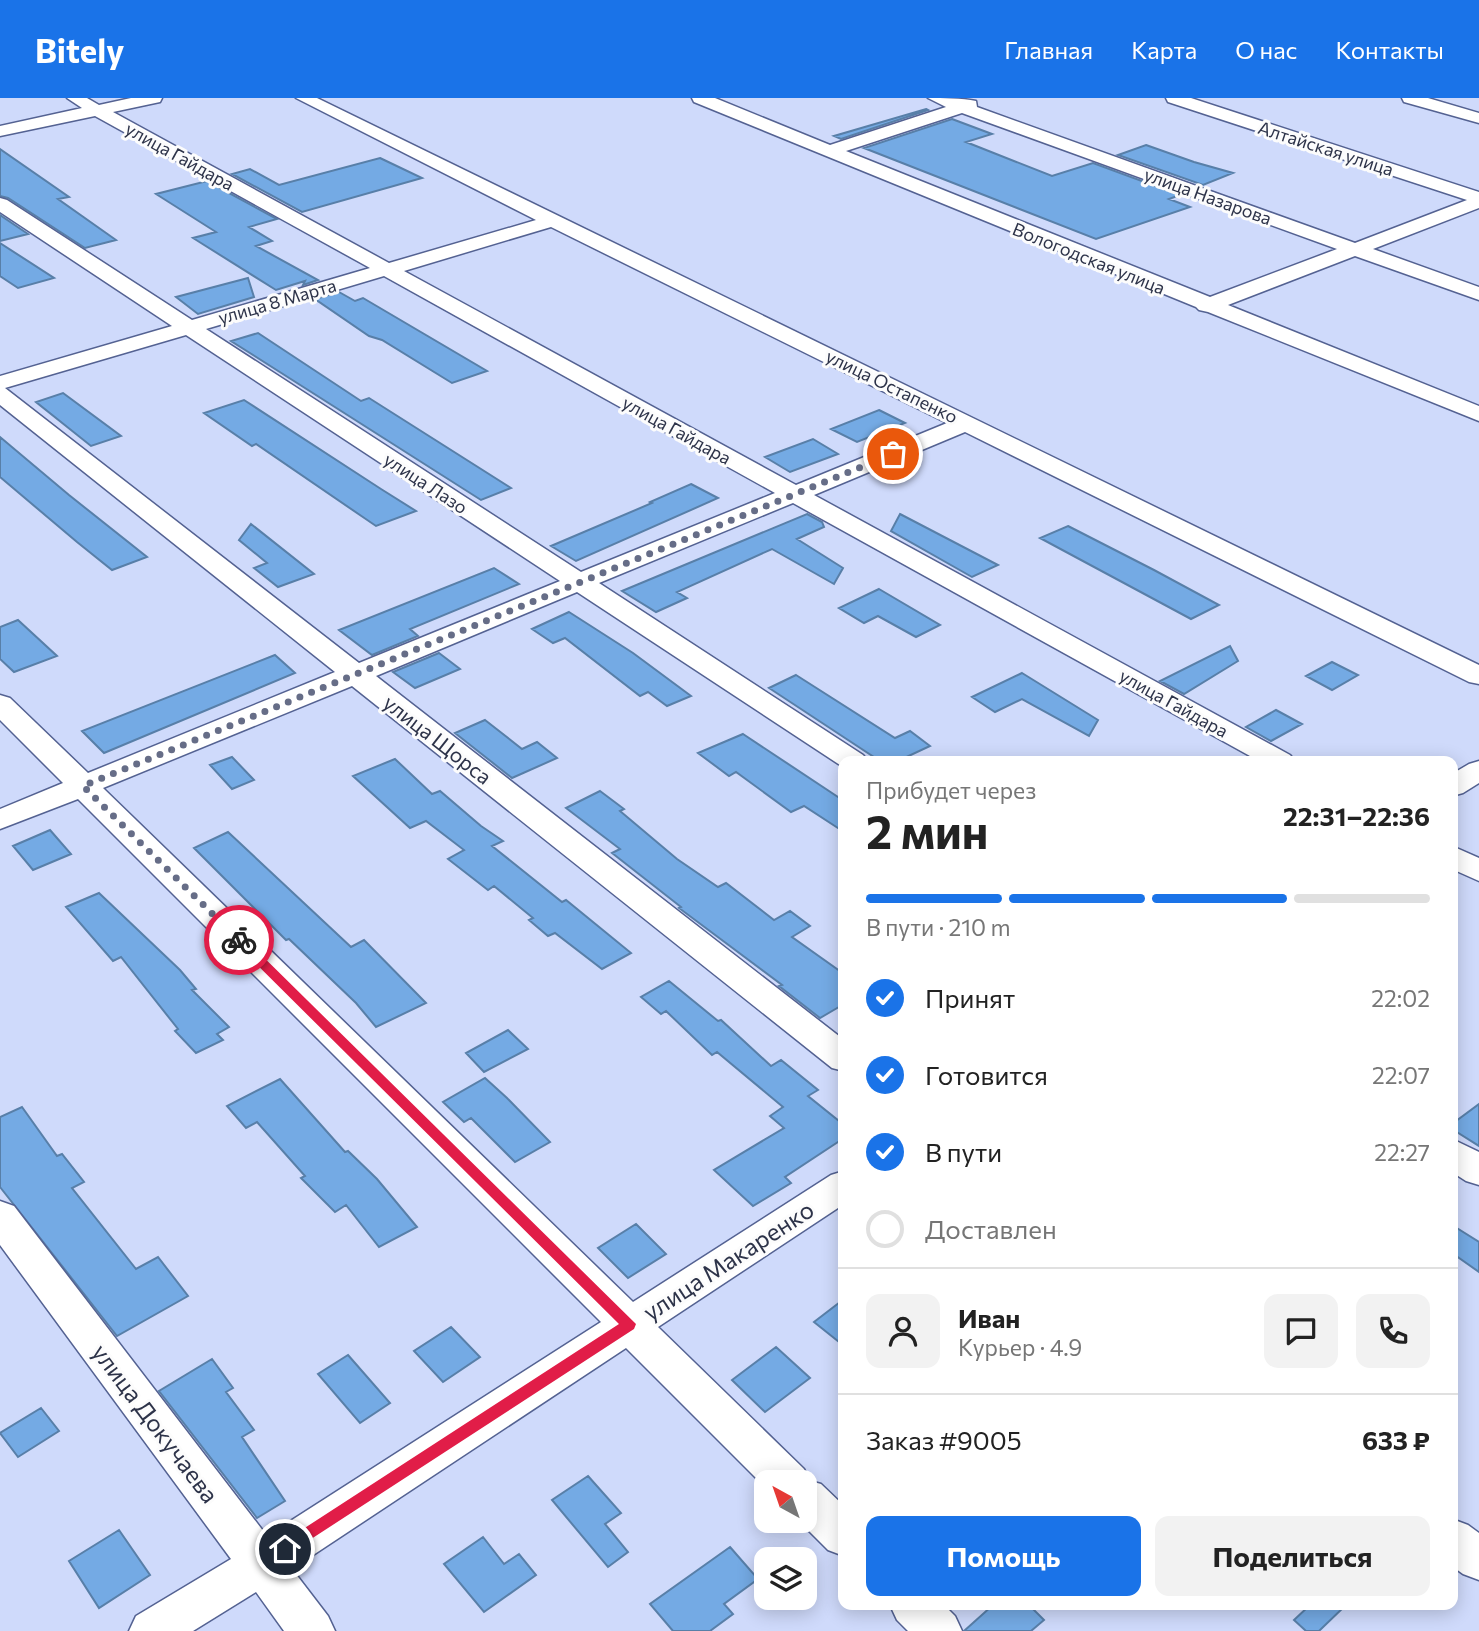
<!DOCTYPE html>
<html lang="ru">
<head>
<meta charset="utf-8">
<style>
	body { margin:0; font-family:Commissioner,sans-serif; background:#f2f2f2; color:#222; height:100vh; display:flex; flex-direction:column; font-size:26px; white-space:nowrap }
	* { box-sizing:border-box; margin:0 }
	p { font-size:23px; color:#767676 }
	.icon { flex:none; width:38px; height:38px; fill:none; stroke:currentColor; stroke-width:2; stroke-linecap:round; stroke-linejoin:round }
	.map { position:relative; flex:1; overflow:hidden }
	.details { position:absolute; left:838px; top:658px; width:620px; height:854px; display:flex; flex-direction:column; background:#fff; border-radius:14px; box-shadow:0 4px 18px #0003 }
	.details>* { flex:none }
	.needle { width:46px; rotate:320deg }
	.controls { position:absolute; left:754px; top:1372px; display:grid; gap:14px }
	.controls a { display:grid; place-items:center; width:63px; height:63px; border-radius:14px; background:#fff; box-shadow:0 4px 18px #0003; font-size:35px }
	.pin { position:absolute; display:grid; place-items:center; width:60px; height:60px; color:#fff; margin:-30px; border:4px solid #fff; border-radius:50%; box-shadow:0 2px 7px #0007 }
	.courier { position:absolute; display:grid; place-items:center; width:70px; height:70px; margin:-35px; border:5px solid #e11d48; border-radius:50%; background:#fff; color:#222; box-shadow:0 2px 9px #0007 }
	.summary em { font-style:normal; font-weight:700 }
	.summary div { display:flex; flex-direction:column-reverse }
	.summary { display:flex; align-items:center; justify-content:space-between; height:119px; padding:0 28px }
	h1 { font-size:46px; font-weight:700; line-height:52px }
	.bar { display:grid; grid-template-columns:repeat(4,1fr); gap:10px 7px; align-content:center; height:84px; padding:0 28px }
	.bar i { height:9px; border-radius:5px; background:#e0e0e0 }
	.bar .active { background:#1a73e8 }
	.bar p { grid-column:span 4 }
	.line { display:flex; align-items:center; gap:18px; padding:0 28px; border-top:2px solid #e0e0e0 }
	.line div { flex:1 }
	.round { display:grid; place-items:center; flex:none; width:74px; height:74px; border-radius:14px; background:#f2f2f2 }
	ol { padding:0 28px; list-style:none }
	li { display:flex; align-items:center; gap:21px; height:77px }
	li p { margin-inline-start:auto }
	li .icon { padding:7px; border-radius:50%; background:#1a73e8; color:#fff; stroke-width:4 }
	li:last-child { color:#767676 }
	li i { width:38px; height:38px; border:4px solid #e0e0e0; border-radius:50% }
	.button { display:flex; gap:14px; margin-top:auto; padding:14px 28px }
	.button a { flex:1; height:80px; border-radius:14px; background:#1a73e8; color:#fff; font-size:28px; font-weight:700; line-height:80px; text-align:center }
	.button a+a { background:#f2f2f2; color:#222 }
	header { display:flex; align-items:center; gap:42px; box-sizing:border-box; height:98px; padding:0 35px; background:#1a73e8; color:#fff }
	header strong { font-size:33px }
	nav { display:flex; gap:38px; margin-inline-start:auto; font-size:24px }
	.map>svg:first-child { display:block }
	.building { fill:#74aae4; stroke:#587fa8; stroke-width:2 }
	.lines { fill:none; stroke-linecap:round; stroke-linejoin:round }
	.minor-casing { stroke:#546292; stroke-width:3 }
	.minor { fill:#fff; fill-rule:evenodd }
	.route { fill:#e11d48 }
	.done { stroke:#666d87; stroke-width:7; stroke-dasharray:0 12.6 }
	.labels { text-anchor:middle; dominant-baseline:central; stroke-width:6; stroke-linejoin:round; paint-order:stroke }
	.far-street-label { font-size:18px; fill:#2d3349; stroke:#fcfcfc }
	.street-label { font-size:21px; fill:#2d3349; stroke:#fcfcfc }
	.near-street-label { font-size:24px; fill:#2d3349; stroke:#fcfcfc }
</style>
</head>
<body>
<header>
<strong>Bitely</strong>
<nav><a>Главная</a><a>Карта</a><a>О нас</a><a>Контакты</a></nav>
</header>
<div class="map">
<svg width="1479" height="1533" viewBox="0 0 1479 1533">
	<rect width="100%" height="100%" fill="#cfdafb"/>
	<path class="building" d="M926 11 928 12 841 41 834 38Z
		M952 21 992 36 966 44 1052 78 1093 65 1180 97 1169 101 1190 109 1096 141 864 50Z
		M1146 47 1194 64 1233 75 1203 87 1118 57Z
		M0 51 69 99 58 101 116 142 85 150 8 100 0 98Z
		M380 60 422 80 302 114 232 76 250 71 279 87Z
		M207 83 277 121 249 129 272 143 256 148 318 182 303 187 305 183 276 192 193 140 216 134 156 96Z
		M0 117 28 136 0 143Z
		M0 145 54 180 18 190 0 178Z
		M248 180 254 199 198 216 176 199Z
		M339 194 355 203 363 200 487 273 452 285 382 242 369 238 315 201Z
		M258 235 361 303 369 300 511 390 481 402 231 243Z
		M63 295 121 338 91 348 36 304Z
		M244 302 381 391 416 413 376 428 256 346 252 348 204 315Z
		M879 312 905 325 857 344 831 331Z
		M0 339 69 397 147 459 112 472 77 444 0 379Z
		M813 341 838 356 790 374 765 359Z
		M691 386 718 400 576 463 551 448 652 405 650 404Z
		M807 416 822 424 824 429 797 441 843 470 834 486 772 451 677 494 687 500 656 514 622 493Z
		M900 416 998 467 972 479 891 433Z
		M251 426 314 476 278 489 254 470 267 465 239 442Z
		M1068 428 1154 472 1219 507 1191 521 1040 440Z
		M494 470 519 486 410 531 418 538 372 557 339 532Z
		M879 491 940 527 916 539 878 518 864 525 839 510Z
		M569 514 633 555 691 598 667 608 648 594 640 598 565 540 553 545 532 531Z
		M18 522 57 558 14 574 0 561V529Z
		M1230 548 1238 563 1184 596 1160 583Z
		M439 555 460 571 415 590 393 574Z
		M275 557 295 575 104 655 82 633Z
		M1332 564 1358 577 1332 592 1306 578Z
		M1022 575 1098 622 1089 638 1022 601 995 614 972 599Z
		M796 577 895 640 910 633 930 648 898 663H880L769 590Z
		M1276 612 1302 626 1271 643 1246 629Z
		M485 622 522 651 537 644 557 660 512 680 455 635Z
		M743 636 844 703V734L804 708 791 714 736 674 729 678 698 655Z
		M232 659 254 682 232 691 210 667Z
		M395 661 432 696 440 693 481 728 503 743 492 748 562 804 566 802 631 855 602 871 555 835 548 838 529 822 533 820 494 788 488 792 448 761 464 752 426 723 410 730 353 678Z
		M600 693 624 711 620 713 677 761 718 789 726 785 774 822 790 813 810 828 792 839 844 876V906L820 920 779 888 782 887 679 810 681 809 612 755 620 751 566 710Z
		M50 732 71 756 33 772 13 748Z
		M228 734 351 849 364 842 426 905 376 929 356 905 289 841 286 842 194 750Z
		M99 795 180 872 196 891 192 892 229 929 217 936 223 942 196 955 175 933 178 931 121 859 113 863 66 809Z
		M669 883 718 923 721 922 771 968 781 962 818 992 808 998 844 1027V1040L785 1079 791 1085 753 1108 714 1072 784 1030 770 1018 783 1009 717 954 712 957 666 913 661 916 641 899Z
		M508 932 528 951 484 974 466 955Z
		M485 980 507 1000 550 1044 515 1064 471 1020 464 1024 443 1004Z
		M280 981 345 1054 348 1053 377 1081 417 1129 379 1149 346 1107 335 1114 301 1080 305 1078 257 1024 246 1030 227 1008Z
		M1479 1006V1048L1452 1031V1026Z
		M22 1009 57 1058 62 1056 84 1084 72 1090 136 1171 158 1159 188 1198 117 1238 0 1089V1019Z
		M636 1126 666 1156 628 1180 598 1150Z
		M1452 1127 1479 1144V1174L1452 1155Z
		M844 1201V1248L814 1224Z
		M451 1229 480 1259 443 1284 414 1253Z
		M776 1249 810 1280 765 1314 732 1282Z
		M348 1257 390 1305 360 1325 318 1276Z
		M212 1261 233 1290 226 1294 254 1332 242 1339 285 1403 257 1420 159 1293Z
		M41 1310 59 1333 18 1359 0 1335Z
		M588 1378 621 1415 605 1426 628 1454 608 1469 552 1402Z
		M119 1432 150 1477 99 1510 69 1463Z
		M483 1439 504 1466 519 1456 536 1477 484 1514 444 1466Z
		M730 1449 758 1481 724 1506 733 1516 710 1533H673L650 1506Z
		M993 1507H1029L1044 1522 1031 1533H964Z
		M1310 1507H1346L1319 1533H1306L1294 1522Z"/>
	<g class="lines">
		<g class="minor-casing">
			<path id="minor" d="M67 0H87L99 7 131 0H162L160 4 113 14 389 165 536 122 296 0H317L1479 567V586L1469 584 965 334 814 397 1290 657 1295 663H1259L793 405 599 485 863 657 868 663H844L843 669 577 494 376 578 844 942V973L832 970 352 588 103 690 633 1204 831 1077 844 1073V1106L658 1229 804 1371 810 1383 821 1386 844 1408V1458L828 1452 799 1423H805V1384H766V1390L626 1250 292 1471 328 1518 335 1533H284L256 1494 193 1533H129L136 1518 231 1461 0 1147V1103L14 1108 267 1438 601 1224 78 701 0 731V711L63 685 0 622V597L10 600 88 675 335 574 0 307V278L172 228 0 114V100L7 102 192 222 370 170 95 18 0 38V28L82 10ZM551 129 947 325 796 387 404 173ZM384 178 775 395 581 474 206 231ZM186 237 560 483 359 565 5 290Z
				M692 0H715L830 47 946 9 928 0C943 0 962 0 976 3L977 9 1355 145 1467 102 1168 4 1166 0H1191L1479 94V110L1373 151 1479 189V202L1355 158 1228 207 1479 308V323L1208 214 1199 212 1196 209 694 4ZM962 15 1337 151 1210 199 846 53Z
				M1402 0H1428L1479 15V25L1404 4Z
				M1479 663V685L1463 695 1452 698V676L1469 666Z
				M1452 748 1479 760V783L1452 771Z
				M1452 1041 1479 1054V1087L1466 1083 1452 1074Z
				M1452 1421 1468 1427 1479 1435V1482L1463 1476 1452 1468Z
				M890 1507H944L955 1518 962 1533H908L897 1522Z"/>
		</g>
		<use href="#minor" class="minor"/>
	</g>
	<path class="route" d="M239 838 243 839 636 1226 634 1231 285 1458 280 1456 277 1451 280 1446 619 1226 235 845 233 842Z"/>
	<g class="lines">
		<path class="done" d="M239 842 83 688 893 356"/>
	</g>
	<g class="labels">
		<g class="far-street-label">
			<text transform="translate(1326 50) rotate(18)">Алтайская улица</text>
			<text transform="translate(180 58) rotate(29)">улица Гайдара</text>
			<text transform="translate(1208 98) rotate(20)">улица Назарова</text>
			<text transform="translate(1089 160) rotate(22)">Вологодская улица</text>
			<text transform="translate(277 203) rotate(-16)">улица 8 Марта</text>
			<text transform="translate(892 288) rotate(26)">улица Остапенко</text>
			<text transform="translate(677 332) rotate(29)">улица Гайдара</text>
			<text transform="translate(426 385) rotate(33)">улица Лазо</text>
			<text transform="translate(1174 605) rotate(29)">улица Гайдара</text>
		</g>
		<g class="street-label">
			<text transform="translate(438 641) rotate(38)">улица Щорса</text>
		</g>
		<g class="near-street-label">
			<text transform="translate(728 1162) rotate(-33)">улица Макаренко</text>
			<text transform="translate(156 1325) rotate(53)">улица Докучаева</text>
		</g>
	</g>
</svg>
<div class="controls">
<a><svg class="needle" viewBox="-14 -14 28 28"><path d="M0-13l5 13h-10z" fill="#e53935"/><path d="M0 13l5-13h-10z" fill="#767676"/></svg></a>
<a><svg class="icon" aria-label="layers" viewBox="0 0 24 24"><path d="M12 4l9 5-9 5-9-5zM3 14l9 5 9-5"/></svg></a>
</div>
<div class="pin" style="left:893px;top:356px;background:#ea580c"><svg class="icon" aria-label="bag" viewBox="0 0 24 24"><path d="M5 8h14l-1 12H6zM9 8a3 3 0 0 1 6 0"/></svg></div>
<div class="pin" style="left:285px;top:1451px;background:#1f2937"><svg class="icon" aria-label="home" viewBox="0 0 24 24"><path d="M3 11l9-7 9 7M6 9v11h12V9"/></svg></div>
<div class="courier" style="left:239px;top:842px"><svg class="icon" aria-label="bike" viewBox="0 0 24 24"><circle cx="6" cy="16" r="4"/><circle cx="18" cy="16" r="4"/><path d="M6 16l4-8h5l3 8M10 8l3 8H6M13 5h3"/></svg></div>
<section class="details">
<div class="summary"><div><h1>2 мин</h1><p>Прибудет через</p></div><em>22:31–22:36</em></div>
<div class="bar"><i class="active"></i><i class="active"></i><i class="active"></i><i></i><p>В пути · 210 m</p></div>
<ol>
<li><svg class="icon" aria-label="check" viewBox="0 0 24 24"><path d="M5 12l5 5 9-10"/></svg>Принят<p>22:02</p></li>
<li><svg class="icon" aria-label="check" viewBox="0 0 24 24"><path d="M5 12l5 5 9-10"/></svg>Готовится<p>22:07</p></li>
<li><svg class="icon" aria-label="check" viewBox="0 0 24 24"><path d="M5 12l5 5 9-10"/></svg>В пути<p>22:27</p></li>
<li><i></i>Доставлен</li>
</ol>
<div class="line" style="height:126px"><a class="round"><svg class="icon" aria-label="person" viewBox="0 0 24 24"><circle cx="12" cy="8" r="4"/><path d="M4 21q1-7 8-7t8 7"/></svg></a><div><b>Иван</b><p>Курьер · 4.9</p></div><a class="round"><svg class="icon" aria-label="chat" viewBox="0 0 24 24"><path d="M4 5h16v11H9l-5 4z"/></svg></a><a class="round"><svg class="icon" aria-label="phone" viewBox="0 0 24 24"><path d="M5 4h4l2 5-3 2q2 4 5 5l2-3 5 2v4C11 20 4 13 5 4z"/></svg></a></div>
<div class="line" style="height:91px"><div>Заказ #9005</div><b>633 ₽</b></div>
<div class="button"><a>Помощь</a><a>Поделиться</a></div>
</section>
</div>
</body>
</html>
